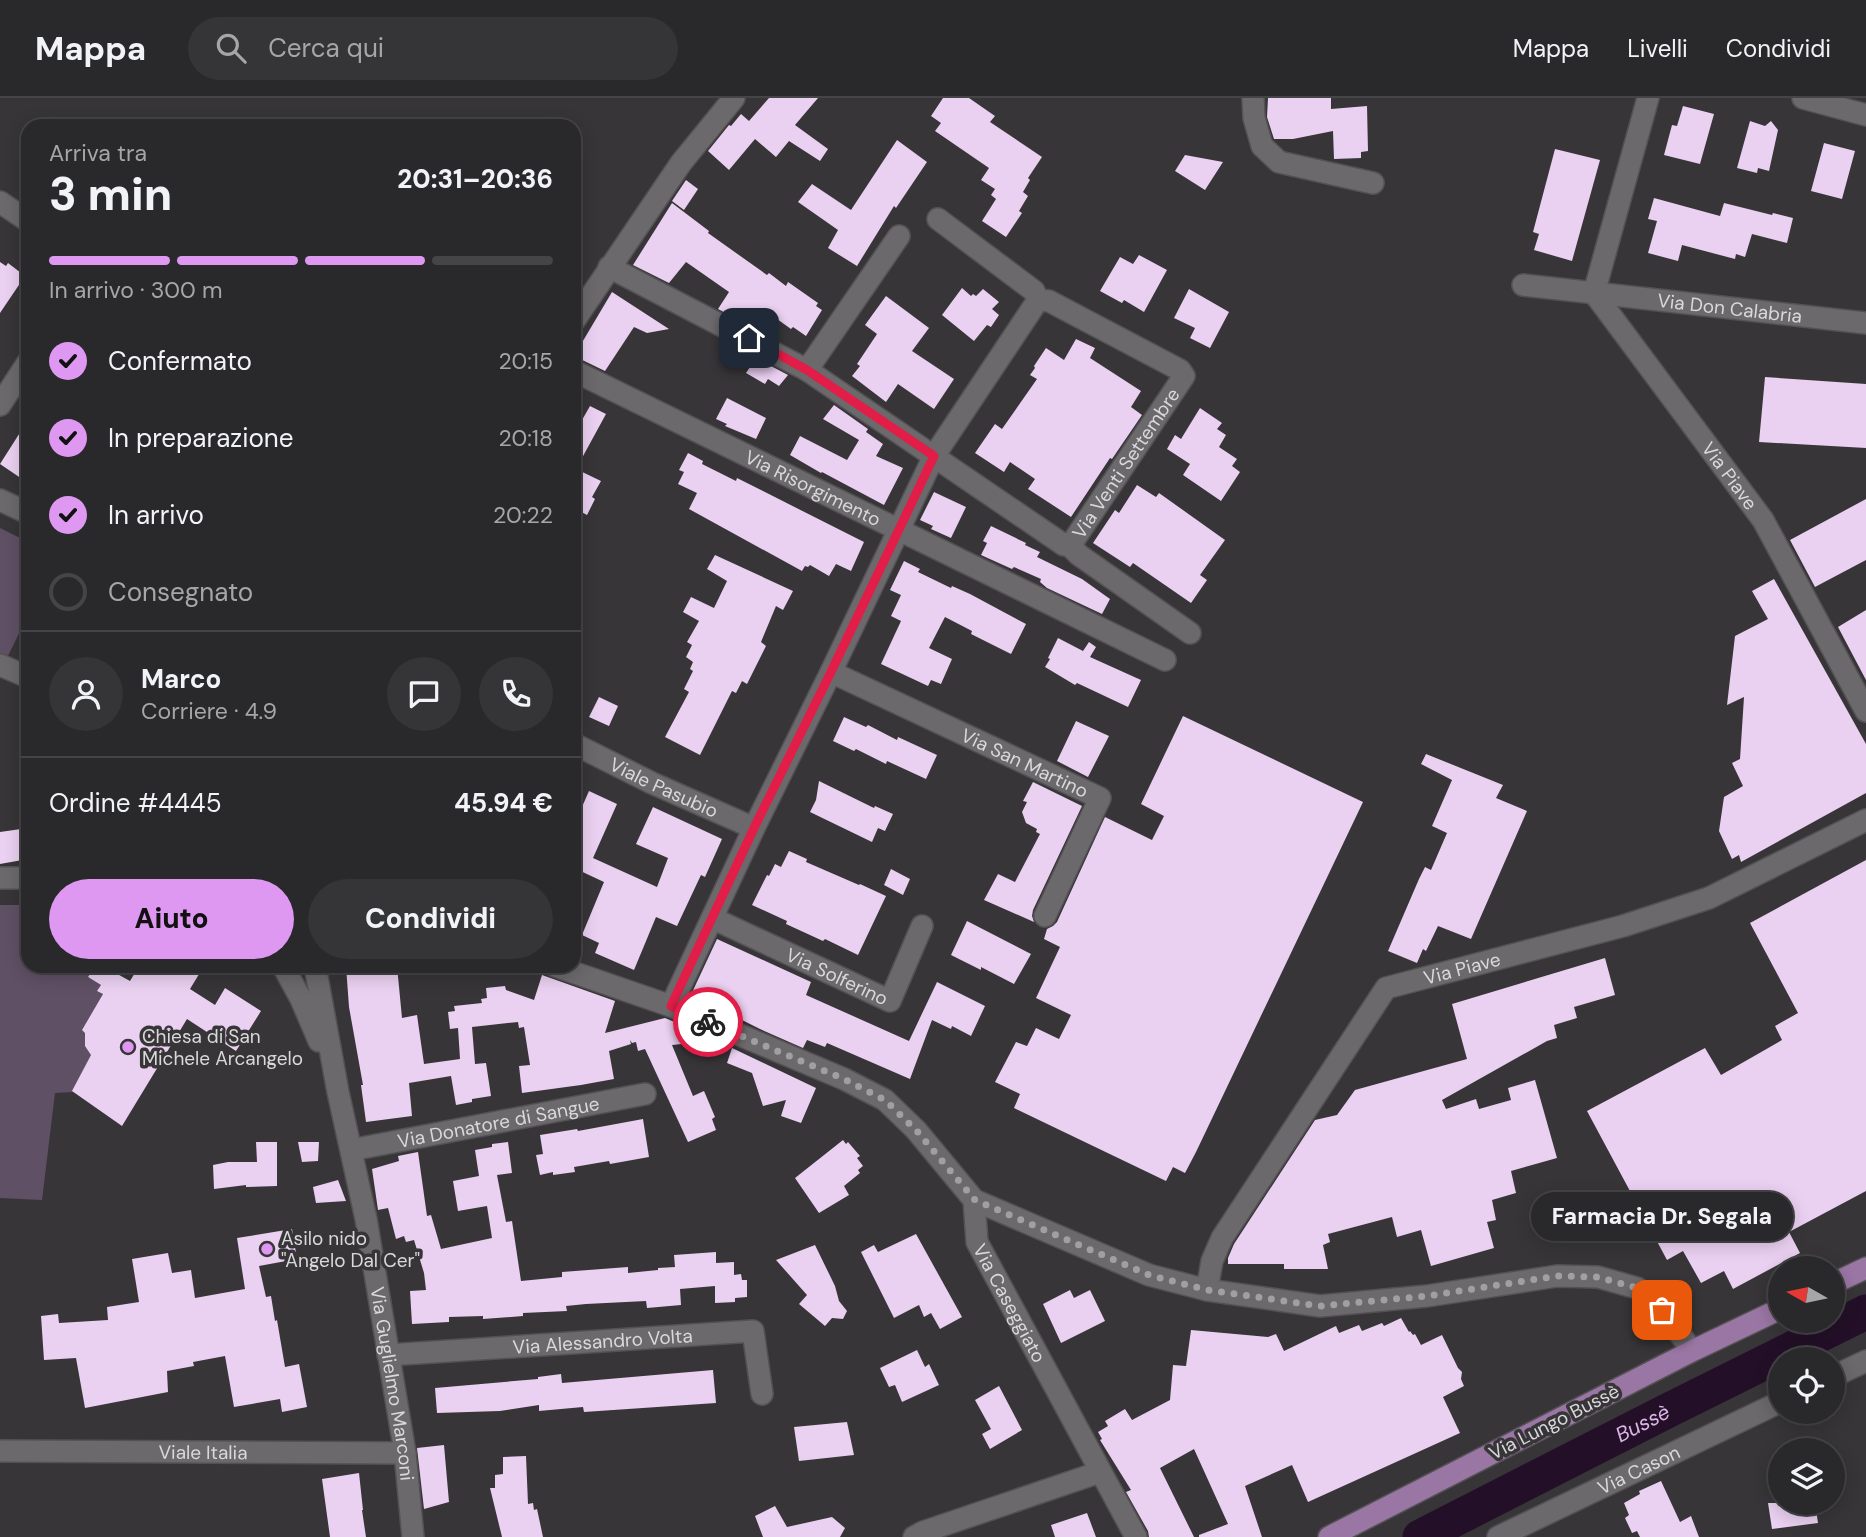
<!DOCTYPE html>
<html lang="it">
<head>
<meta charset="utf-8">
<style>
	body { margin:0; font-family:"DM Sans",sans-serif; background:#353436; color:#f1f3f6; height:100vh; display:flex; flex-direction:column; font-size:26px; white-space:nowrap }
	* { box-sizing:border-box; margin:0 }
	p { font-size:23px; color:#a5a6a8 }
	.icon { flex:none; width:38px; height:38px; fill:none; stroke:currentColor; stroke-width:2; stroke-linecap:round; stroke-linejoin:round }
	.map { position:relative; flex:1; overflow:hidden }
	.details { position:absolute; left:21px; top:21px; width:560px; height:854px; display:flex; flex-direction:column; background:#29282a; border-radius:21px; box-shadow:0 4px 18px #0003,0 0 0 2px #454447 }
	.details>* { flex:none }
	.needle { width:46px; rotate:279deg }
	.buttons { position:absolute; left:1768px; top:1158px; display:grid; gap:14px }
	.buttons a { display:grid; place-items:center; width:77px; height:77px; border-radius:50%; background:#29282a; box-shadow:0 4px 18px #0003,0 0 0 2px #454447; font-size:35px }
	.pin { position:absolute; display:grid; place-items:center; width:60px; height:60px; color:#fff; margin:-30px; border-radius:14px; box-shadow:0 4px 10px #0006 }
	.courier { position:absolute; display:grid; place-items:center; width:70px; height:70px; margin:-35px; border:5px solid #e11d48; border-radius:50%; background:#fff; color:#222; box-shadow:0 2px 9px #0007 }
	.bubble { position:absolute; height:49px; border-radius:24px; background:#29282a; box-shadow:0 4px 18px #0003,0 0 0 2px #454447; font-size:23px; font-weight:800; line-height:49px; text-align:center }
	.overview em { font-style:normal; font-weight:800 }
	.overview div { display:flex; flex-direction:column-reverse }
	.overview { display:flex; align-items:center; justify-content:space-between; height:119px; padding:0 28px }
	h1 { font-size:46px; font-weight:800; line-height:52px }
	.bar { display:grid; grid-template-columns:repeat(4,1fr); gap:10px 7px; align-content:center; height:84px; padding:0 28px }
	.bar i { height:9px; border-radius:5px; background:#454447 }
	.bar .selected { background:#de98f2 }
	.bar p { grid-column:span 4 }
	.line { display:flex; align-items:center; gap:18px; padding:0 28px; border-top:2px solid #454447 }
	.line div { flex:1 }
	.round { display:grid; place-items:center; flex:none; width:74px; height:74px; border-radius:37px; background:#353436 }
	ol { padding:0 28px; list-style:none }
	li { display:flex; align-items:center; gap:21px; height:77px }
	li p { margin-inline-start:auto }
	li .icon { padding:7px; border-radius:50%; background:#de98f2; color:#111; stroke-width:4 }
	li:last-child { color:#a5a6a8 }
	li i { width:38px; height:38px; border:4px solid #454447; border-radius:50% }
	.primary-button { display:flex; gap:14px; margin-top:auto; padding:14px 28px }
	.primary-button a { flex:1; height:80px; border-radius:42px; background:#de98f2; color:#111; font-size:28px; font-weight:800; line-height:80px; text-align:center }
	.primary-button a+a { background:#353436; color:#f1f3f6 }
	header { display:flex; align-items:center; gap:42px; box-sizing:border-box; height:98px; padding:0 35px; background:#29282a; border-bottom:2px solid #454447 }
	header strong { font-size:33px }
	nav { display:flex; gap:38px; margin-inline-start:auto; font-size:24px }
	.search { width:490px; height:63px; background:#353436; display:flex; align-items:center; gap:18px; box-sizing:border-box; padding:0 24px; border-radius:38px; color:#a5a6a8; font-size:26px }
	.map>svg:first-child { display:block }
	.green { fill:#605065 }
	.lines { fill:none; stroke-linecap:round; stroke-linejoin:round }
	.river { stroke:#231028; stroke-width:35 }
	.building { fill:#ead0f1 }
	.minor-casing { stroke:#535153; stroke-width:24 }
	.major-casing { stroke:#535153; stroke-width:24 }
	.minor { stroke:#6b696c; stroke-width:21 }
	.major { stroke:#9a76a4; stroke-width:21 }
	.done { stroke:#a09fa1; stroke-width:7; stroke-dasharray:0 12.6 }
	.route { stroke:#e11d48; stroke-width:9 }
	.poi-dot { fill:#de98f2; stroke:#373538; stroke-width:2.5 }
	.labels { text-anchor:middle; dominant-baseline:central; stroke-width:7; stroke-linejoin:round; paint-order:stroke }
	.street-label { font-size:19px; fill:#d9d8da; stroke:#373538 }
	.poi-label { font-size:19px; fill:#d9d8da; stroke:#373538; text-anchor:start }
	.water-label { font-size:21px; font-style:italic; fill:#dcb4e7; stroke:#373538 }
</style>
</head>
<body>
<header>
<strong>Mappa</strong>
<div class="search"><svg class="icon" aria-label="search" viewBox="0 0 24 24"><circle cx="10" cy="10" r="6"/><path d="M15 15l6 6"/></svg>Cerca qui</div>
<nav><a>Mappa</a><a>Livelli</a><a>Condividi</a></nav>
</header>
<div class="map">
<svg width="1866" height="1439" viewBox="0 0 1866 1439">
	<rect width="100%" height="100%" fill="#373538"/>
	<path class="green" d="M0 430 28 444V517L5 564 0 561Z
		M0 807H28V868H95L88 879 101 887 98 893 103 896 82 932 87 936 85 940V948L92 955 73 994 55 995 42 1102 0 1100Z"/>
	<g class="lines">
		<path class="river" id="s1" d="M1420 1439 1669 1312 1866 1214"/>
	</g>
	<path class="building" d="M769 0H818L795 27 828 51 820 63 789 43 776 59 755 41 729 72 708 53 729 27 731 28 741 16 749 23Z
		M943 0H969L995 18 990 24 1042 59 1028 80 1030 82 1023 94 1028 98 1019 113 1022 115 1006 139 982 123 996 101 991 97 995 91 981 82 989 70 935 33 941 25 931 18Z
		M1268 0H1331V11L1367 8 1368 53 1361 54V60L1334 61 1333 33 1293 41H1274L1267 19Z
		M1683 8 1714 16 1700 66 1664 57 1672 27 1677 28Z
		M1750 23 1765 28 1771 23 1778 32 1769 73 1758 70 1757 75 1737 70Z
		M897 42 927 64 896 110 894 108 857 168 828 150 838 132 798 104 812 86 851 112Z
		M1824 45 1855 53 1842 101 1811 93Z
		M1555 51 1600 62 1572 163 1534 152 1539 136 1533 134Z
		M1185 57 1223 64 1205 92 1175 73Z
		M686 82 698 91 684 112 672 103Z
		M1654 100 1720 118 1724 105 1772 117 1773 115 1793 120 1787 145 1752 136 1745 159 1736 156 1735 161 1682 147 1678 163 1648 155 1657 123 1648 121Z
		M672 105 709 133 708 135 767 177 769 175 786 188 788 184 818 205 816 208 822 212 806 238 793 229 791 231 770 216 760 233 718 211 729 194 686 164 669 185 633 167Z
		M1139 157 1167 172 1144 214 1124 202 1122 205 1100 193 1120 159 1133 166Z
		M0 164 6 168 8 165 25 178 0 215Z
		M962 190 971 198 973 196 976 198 983 191 999 204 992 211 999 217 991 229 987 227 974 243 942 217Z
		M1189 191 1229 214 1210 250 1190 240 1195 230 1174 220Z
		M612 194 669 231 647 235 634 229 605 273 574 258Z
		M886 198 929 230 912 253 954 281 934 311 898 286 886 304 852 278 860 268 857 266 877 236 865 227Z
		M1076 241 1095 250 1090 260 1141 293 1131 309 1142 317 1112 361 1110 360 1071 419 1028 391 1035 381 1010 364 1004 374 975 355 995 326 1002 331 1037 281 1030 277 1035 270 1034 268 1046 250 1064 262Z
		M756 260 788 277 779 288 768 281 765 286 746 275Z
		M1765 279 1866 286V350L1759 344Z
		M727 300 766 320 756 341 725 328 727 326 716 321Z
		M834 307 868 331 866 334 883 346 876 358 903 370 884 407 822 374 821 375 790 357 800 338 847 362 859 342 823 321Z
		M590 308 606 316 576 371 601 383 592 399 595 401 587 417 574 410V336Z
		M1200 310 1222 325 1217 331 1226 337 1219 349 1237 361 1232 368 1240 374 1221 403 1183 377 1190 366 1167 351 1175 337 1181 341Z
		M28 322V385L0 366Z
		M688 355 703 363 702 366 736 383 737 380 864 444 851 473 836 466 829 478 810 467 808 469 805 468 802 473 689 411 697 395 678 386 684 374 679 372Z
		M1137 387 1156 399 1159 395 1225 442 1200 477 1207 482 1191 505 1133 465 1130 469 1093 445 1115 412 1119 415Z
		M934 394 966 409 951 440 931 431 933 428 920 422Z
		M1866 401V462L1815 489 1790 442Z
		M991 428 1026 445 1025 447 1040 454 1037 459 1082 481 1110 501 1102 516 1047 490 1040 484 1041 481 1014 469 1012 471 981 457 987 445 983 443Z
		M715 457 793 493 783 512 776 508 761 544 766 548 747 586 742 583 736 595 732 593 700 657 665 639 689 594 684 591 693 573 690 571 693 564 686 559 692 547 687 544 699 523 683 514 691 499 714 510 727 483 707 471Z
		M904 463 920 471 918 474 951 490 952 488 970 496 1026 526 1011 556 971 536 972 533 945 519 929 550 952 561 941 586 931 582 928 588 881 566 901 523 891 518 901 497 890 492Z
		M1774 481 1866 646V695L1741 764 1739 757 1732 761 1719 733 1724 699 1743 688 1732 665 1740 661 1744 599 1727 607 1735 538 1768 521 1752 493Z
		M1866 512V582L1838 529Z
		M1058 540 1083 553 1089 544 1096 549 1090 559 1141 582 1128 609 1077 585 1075 587 1045 569 1050 561 1048 560Z
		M599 599 618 608 609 628 589 619Z
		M1183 618 1363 704 1196 1054 1185 1075 1173 1069 1166 1083 1014 1010 1020 996 995 984 1016 944 1027 948 1036 930 1059 941 1071 917 1036 900 1060 849 1044 841 1047 831 1053 828 1057 824 1105 719 1152 742 1164 718 1141 706Z
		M844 619 866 629 868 627 897 642 898 639 937 657 926 681 887 663 886 666 856 651 854 653 833 643Z
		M1076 623 1109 638 1088 679 1057 663Z
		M1426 656 1503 687 1496 700 1527 713 1471 841 1438 828 1426 853 1423 851 1417 865 1388 853 1419 781 1425 769 1431 772 1447 735 1432 728 1452 682 1421 666Z
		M819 683 874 710 875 708 893 716 885 733 878 730 872 744 810 714 816 702Z
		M1033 684 1082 708 1033 812 1032 818 1034 824 984 802 998 776 1015 784 1040 736 1036 734 1037 731 1026 725 1022 714 1027 704 1023 703Z
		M589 693 617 706 593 760 657 789 668 760 636 746 653 709 722 741 705 779 701 777 677 828 656 819 634 872 595 855 599 845 582 837 604 784 574 770V727Z
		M28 730V761L0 766V734Z
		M789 753 807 761 806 764 859 787 860 786 886 798 858 857 825 841 823 843 786 826 787 823 752 807 767 777 769 778 775 766 781 769Z
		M1866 762V1093L1789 1134 1800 1155 1733 1191 1724 1173 1701 1185 1683 1153 1667 1162 1587 1013 1705 950 1721 977 1782 942 1775 928 1798 915 1750 825Z
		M891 771 910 781 903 797 884 787Z
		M967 823 1031 856 1014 886 981 869V872L951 857Z
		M717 841 811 884 806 897 909 943 937 884 985 908 971 938 952 928 951 931 932 922 910 981 827 945 825 949 807 942 803 950 760 931 722 912 721 915 689 901Z
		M1605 860 1615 897 1574 909 1577 920 1554 927 1557 940 1547 943 1442 1002 1446 1011 1476 1001 1479 1011 1511 1002 1508 990 1535 982 1557 1060 1511 1073 1516 1095 1492 1102 1496 1122 1487 1124 1494 1150 1431 1168 1421 1132 1397 1139 1392 1119 1328 1136 1330 1144 1323 1147 1328 1171H1284V1166H1228V1160L1234 1146 1315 1022 1337 1017 1355 992 1467 961 1452 906Z
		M95 868 110 876 112 873 130 883 139 868H204L190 891 215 907 225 890 261 913 236 953 187 921 122 1028 72 993 91 957 85 948V935L82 932 103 896 97 893 101 887 88 879Z
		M346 868H397L402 920 417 917 424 966 460 961 458 930 450 931 448 914 455 913 454 908 482 905 481 901 487 900 486 890 505 888 506 892 534 902 542 877 615 903 605 935 665 920 712 940 711 943 672 947 693 998 704 993 715 1019 712 1021 716 1032 688 1044 645 951 638 953 636 944 632 945 630 942 631 946 609 953 614 981 581 987 522 995 519 968 530 967 524 929 519 930 518 924 472 929 475 966 486 965 491 998 472 1001V1004L456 1007 451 978 409 985 412 1018 366 1024 361 987H363L349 909Z
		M732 950 816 990 801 1025 781 1018 786 1002 763 1008 752 975 727 965Z
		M643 1021 649 1059 610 1066 609 1063 574 1069 575 1074 553 1077V1074L540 1077 536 1057 543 1056 540 1037 577 1031 578 1033Z
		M843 1042 846 1046 848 1044 860 1058 857 1060 863 1068 858 1072 860 1075 844 1088 849 1097 819 1115 795 1080Z
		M256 1044H277V1088L246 1089V1087L214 1091 213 1067 228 1064H257Z
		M298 1044H319L318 1063 302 1064Z
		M508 1044 512 1075 497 1077 506 1124 512 1123 521 1183 562 1179V1174L628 1169V1175L658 1172V1170L675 1169 674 1157 716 1154V1165L734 1164V1177L741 1176 742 1182H747V1199L735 1200V1204L715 1205V1188L680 1191 681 1207 647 1210 646 1203 586 1206 566 1208 567 1213 523 1215V1218L483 1221V1218L449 1219V1224L412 1226 410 1193 426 1192 424 1175 414 1142 406 1144 404 1138 396 1141 388 1110 378 1112 372 1071 399 1063 398 1058 418 1054 427 1118 431 1117 441 1151 492 1140 487 1108 458 1113 453 1083 479 1078 475 1052 492 1049V1046Z
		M338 1082 346 1103 316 1105 313 1089Z
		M292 1131 297 1161 259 1168 266 1199 271 1198 275 1223 277 1222 285 1269 299 1266 307 1309 282 1314 280 1301 234 1309 225 1258 193 1264 194 1268 167 1273 168 1294 85 1310 76 1260 44 1262 41 1218 58 1216 59 1225 108 1222 107 1209 139 1204 132 1161 168 1155 172 1175 191 1172 195 1200 245 1191 237 1140Z
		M916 1136 962 1219 940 1231 931 1215 924 1219 919 1207 894 1220 861 1154 874 1147 878 1154Z
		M815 1147 835 1188 839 1203 847 1213 843 1221 832 1220 825 1228 799 1206 807 1197 776 1162Z
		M1070 1192 1074 1200 1090 1192 1105 1223 1061 1245 1043 1206Z
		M1401 1220 1409 1234 1410 1233 1413 1237 1415 1236 1421 1247 1442 1237 1458 1270 1462 1274 1461 1281 1464 1288 1443 1299 1460 1335 1308 1404 1292 1367 1245 1388 1262 1439H1199V1437L1228 1426 1194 1351 1160 1370 1194 1439H1149L1148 1433 1126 1394 1131 1392 1100 1342 1102 1341 1098 1334 1108 1328 1105 1323 1125 1311 1132 1322 1170 1302 1173 1267 1186 1268 1191 1232 1268 1239 1276 1236 1284 1253 1336 1228 1339 1235 1359 1227 1362 1233 1382 1225 1384 1228Z
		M917 1252 925 1269 929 1266 939 1287 902 1304 895 1287 889 1289 880 1270Z
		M713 1272 716 1305 584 1314 583 1309 539 1313V1307L500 1313 437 1315 435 1290 538 1281V1279L561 1276 562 1285Z
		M999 1288 1022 1332 990 1351 982 1336 991 1331 975 1302Z
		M847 1324 854 1357 799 1363 794 1329Z
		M444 1347 449 1404 424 1411 417 1350Z
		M526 1358 528 1406 533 1405 534 1412 537 1411 543 1439H502L490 1390H495V1377L503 1376V1359Z
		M359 1375 363 1412H362L366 1439H330L322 1381Z
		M1661 1383 1680 1424 1691 1418 1699 1439H1640L1637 1433 1632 1435 1625 1420 1629 1417 1624 1405 1640 1396 1639 1393Z
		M1768 1405H1815L1818 1425 1772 1431Z
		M775 1408 787 1429 832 1419 845 1430 840 1439H763L755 1418Z
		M1087 1415 1096 1439H1055L1051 1427Z"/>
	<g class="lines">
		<g class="minor-casing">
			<g id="minor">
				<path d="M1253 0 1254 20 1262 48 1279 64 1373 85"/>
				<path id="s2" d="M1648 0 1594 195 1763 422 1866 613"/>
				<path d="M1803 0 1866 17"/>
				<path d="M0 104 28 123"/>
				<path id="s3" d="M609 169 807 272 1064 447 1070 448 1184 278 1180 272 1049 203 1038 202 1034 193 938 121"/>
				<path id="s4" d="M1523 187 1866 225"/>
				<path d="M574 223 681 65 734 0"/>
				<path d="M807 272 899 138"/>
				<path id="s5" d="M574 273 1165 562"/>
				<path d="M0 307 28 264"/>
				<path d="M0 402 28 415"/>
				<path d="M1070 448 1079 457 1190 535"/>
				<path d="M0 567 28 579"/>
				<path id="s6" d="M831 574 1100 700 1045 818"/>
				<path id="s7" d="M574 646 652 685 754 730"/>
				<path d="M0 780H28"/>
				<path id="s8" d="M712 820 890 903 922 828"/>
				<path d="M283 868 301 901 319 943"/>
				<path id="s9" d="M315 868 338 994 366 1121 405 1355 413 1439"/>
				<path id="s10" d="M555 868 671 908 844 981 885 1002 916 1032 974 1102 977 1144 1136 1439"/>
				<path d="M671 908 754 730 831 574 934 358 1038 202"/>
				<path id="s11" d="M351 1052 645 996"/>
				<path d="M974 1102 1149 1177 1207 1192 1320 1208 1427 1198 1557 1178 1598 1179 1637 1190 1662 1211 1692 1253"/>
				<path id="s12" d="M1207 1192 1212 1163 1222 1140 1386 890 1623 828 1709 800 1866 722"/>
				<path id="s13" d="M388 1257 753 1233 762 1296"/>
				<path d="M1832 1279 1866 1263"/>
				<path id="s14" d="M0 1353 405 1355"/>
				<path d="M914 1439 923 1434 1100 1374"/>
				<path id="s15" d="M1498 1439 1780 1304"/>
			</g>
		</g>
		<g class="major-casing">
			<path id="major" d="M1832 1186 1866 1170
				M1329 1439 1692 1253 1780 1211"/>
		</g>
		<use href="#minor" class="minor"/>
		<use href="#major" class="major"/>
	</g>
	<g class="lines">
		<path class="done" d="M708 924 844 981 885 1002 916 1032 975 1102 1149 1177 1207 1192 1320 1208 1427 1198 1557 1178 1598 1179 1637 1190 1662 1212"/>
		<path class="route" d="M708 924 671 908 754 730 831 574 934 358 807 272 749 240"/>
	</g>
	<g class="poi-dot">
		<circle cx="128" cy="949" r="7"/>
		<circle cx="267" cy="1151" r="7"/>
	</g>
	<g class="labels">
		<g class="street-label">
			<text stroke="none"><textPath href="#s4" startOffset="208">Via Don Calabria</textPath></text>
			<text stroke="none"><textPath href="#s3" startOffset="640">Via Venti Settembre</textPath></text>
			<text stroke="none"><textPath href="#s2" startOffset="430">Via Piave</textPath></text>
			<text stroke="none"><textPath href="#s5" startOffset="266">Via Risorgimento</textPath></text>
			<text stroke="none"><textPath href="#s6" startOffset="214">Via San Martino</textPath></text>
			<text stroke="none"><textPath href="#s7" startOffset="100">Viale Pasubio</textPath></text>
			<text stroke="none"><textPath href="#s12" startOffset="432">Via Piave</textPath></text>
			<text stroke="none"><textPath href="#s8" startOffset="138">Via Solferino</textPath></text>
			<text stroke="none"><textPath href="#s11" startOffset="150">Via Donatore di Sangue</textPath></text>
			<text stroke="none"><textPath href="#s10" startOffset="602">Via Caseggiato</textPath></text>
			<text stroke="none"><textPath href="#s13" startOffset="215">Via Alessandro Volta</textPath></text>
			<text stroke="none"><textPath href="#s9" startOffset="425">Via Guglielmo Marconi</textPath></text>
			<text transform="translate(1554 1324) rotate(-27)">Via Lungo Bussè</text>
			<text stroke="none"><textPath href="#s14" startOffset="203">Viale Italia</textPath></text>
			<text stroke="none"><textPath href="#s15" startOffset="156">Via Cason</textPath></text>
		</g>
		<g class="poi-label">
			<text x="142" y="938">Chiesa di San<tspan x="142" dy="22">Michele Arcangelo</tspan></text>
			<text x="281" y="1140">Asilo nido<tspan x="281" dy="22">"Angelo Dal Cer"</tspan></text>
		</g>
		<g class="water-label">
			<text stroke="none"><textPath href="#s1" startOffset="250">Bussè</textPath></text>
		</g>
	</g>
</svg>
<div class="buttons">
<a><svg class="needle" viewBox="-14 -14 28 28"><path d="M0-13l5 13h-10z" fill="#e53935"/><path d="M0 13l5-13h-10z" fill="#a5a6a8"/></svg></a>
<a><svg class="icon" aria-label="locate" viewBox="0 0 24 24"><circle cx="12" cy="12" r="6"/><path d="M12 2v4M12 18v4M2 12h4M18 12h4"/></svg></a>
<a><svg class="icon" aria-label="layers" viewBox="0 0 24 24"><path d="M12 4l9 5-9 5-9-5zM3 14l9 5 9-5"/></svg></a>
</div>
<div class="pin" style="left:1662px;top:1212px;background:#ea580c"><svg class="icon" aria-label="bag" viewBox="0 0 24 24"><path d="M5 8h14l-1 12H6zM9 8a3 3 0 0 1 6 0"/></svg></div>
<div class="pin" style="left:749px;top:240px;background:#1f2937"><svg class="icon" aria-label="home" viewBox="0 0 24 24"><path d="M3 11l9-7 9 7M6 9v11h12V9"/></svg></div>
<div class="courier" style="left:708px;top:924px"><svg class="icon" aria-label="bike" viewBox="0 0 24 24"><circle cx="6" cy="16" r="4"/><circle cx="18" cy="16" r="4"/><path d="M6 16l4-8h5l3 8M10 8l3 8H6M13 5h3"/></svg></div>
<div class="bubble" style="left:1531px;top:1094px;width:262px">Farmacia Dr. Segala</div>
<section class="details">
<div class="overview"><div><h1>3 min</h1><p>Arriva tra</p></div><em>20:31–20:36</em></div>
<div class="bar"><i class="selected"></i><i class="selected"></i><i class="selected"></i><i></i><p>In arrivo · 300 m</p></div>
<ol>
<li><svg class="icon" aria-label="check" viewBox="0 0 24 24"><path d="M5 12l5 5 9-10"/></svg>Confermato<p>20:15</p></li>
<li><svg class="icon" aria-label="check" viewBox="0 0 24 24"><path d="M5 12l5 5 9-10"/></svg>In preparazione<p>20:18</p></li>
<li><svg class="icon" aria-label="check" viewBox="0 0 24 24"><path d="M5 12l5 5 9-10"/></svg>In arrivo<p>20:22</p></li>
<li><i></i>Consegnato</li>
</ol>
<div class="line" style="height:126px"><a class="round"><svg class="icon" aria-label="person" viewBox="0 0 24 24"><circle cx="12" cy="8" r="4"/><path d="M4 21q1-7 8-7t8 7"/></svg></a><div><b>Marco</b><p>Corriere · 4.9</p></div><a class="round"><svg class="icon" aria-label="chat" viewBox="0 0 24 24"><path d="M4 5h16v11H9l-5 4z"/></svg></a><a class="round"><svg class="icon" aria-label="phone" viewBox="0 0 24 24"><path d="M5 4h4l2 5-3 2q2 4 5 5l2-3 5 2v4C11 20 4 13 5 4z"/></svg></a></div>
<div class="line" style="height:91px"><div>Ordine #4445</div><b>45.94 €</b></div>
<div class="primary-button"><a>Aiuto</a><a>Condividi</a></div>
</section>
</div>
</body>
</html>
